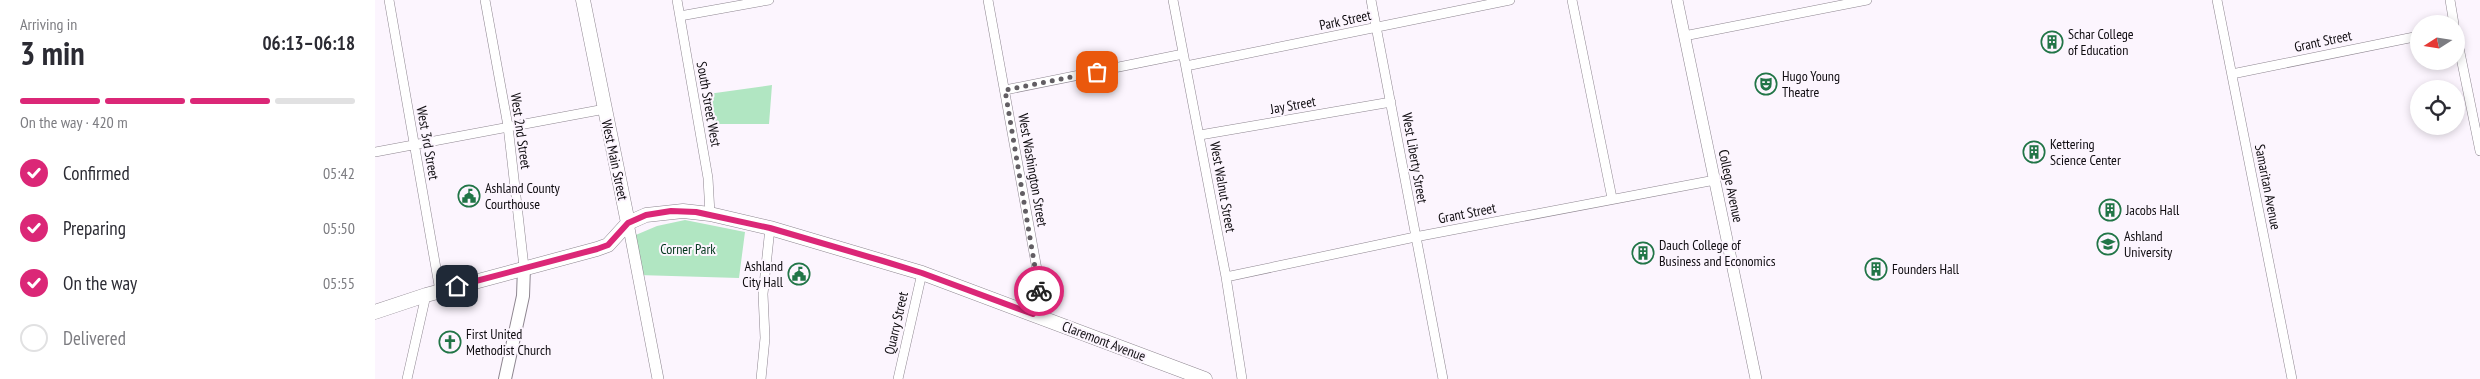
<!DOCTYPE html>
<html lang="en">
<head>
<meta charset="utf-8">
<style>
	body { margin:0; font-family:"PT Sans Narrow",sans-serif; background:#f7f7f7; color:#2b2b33; height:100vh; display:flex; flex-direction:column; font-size:19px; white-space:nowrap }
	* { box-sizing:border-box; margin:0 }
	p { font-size:16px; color:#7c7c81 }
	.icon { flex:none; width:28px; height:28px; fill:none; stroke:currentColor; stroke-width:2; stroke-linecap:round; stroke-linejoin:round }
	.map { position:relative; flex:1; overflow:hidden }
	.side { display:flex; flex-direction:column; background:#fff; width:375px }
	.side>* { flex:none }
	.needle { width:32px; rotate:258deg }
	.controls { position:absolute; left:2035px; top:15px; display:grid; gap:10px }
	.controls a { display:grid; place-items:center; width:55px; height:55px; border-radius:50%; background:#fff; box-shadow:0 2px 8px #0003; font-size:25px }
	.pin { position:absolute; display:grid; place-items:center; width:42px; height:42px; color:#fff; margin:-21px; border-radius:10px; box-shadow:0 2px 8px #0006 }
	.courier { position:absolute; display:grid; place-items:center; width:50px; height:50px; margin:-25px; border:4px solid #db2777; border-radius:50%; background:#fff; color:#222; box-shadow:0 1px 6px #0007 }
	.headline em { font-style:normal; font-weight:700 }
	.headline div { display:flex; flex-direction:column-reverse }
	.headline { display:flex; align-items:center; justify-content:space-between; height:85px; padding:0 20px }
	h1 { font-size:32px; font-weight:700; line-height:38px }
	.bar { display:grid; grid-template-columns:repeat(4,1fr); gap:8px 5px; align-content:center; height:60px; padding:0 20px }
	.bar i { height:6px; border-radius:4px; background:#e1e1e2 }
	.bar .active { background:#db2777 }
	.bar p { grid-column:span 4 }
	ol { padding:0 20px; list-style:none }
	li { display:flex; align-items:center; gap:15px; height:55px }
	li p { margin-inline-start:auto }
	li .icon { padding:5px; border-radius:50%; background:#db2777; color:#fff; stroke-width:4 }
	li:last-child { color:#7c7c81 }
	li i { width:28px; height:28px; border:2px solid #e1e1e2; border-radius:50% }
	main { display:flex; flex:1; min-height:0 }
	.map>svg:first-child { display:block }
	.green { fill:#b1e6c2 }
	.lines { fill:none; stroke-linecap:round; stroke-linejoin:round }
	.minor-casing { stroke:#8e8690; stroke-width:10 }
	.tertiary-casing { stroke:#8e8690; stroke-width:12 }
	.secondary-casing { stroke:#8e8690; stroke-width:14 }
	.primary-casing { stroke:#8e8690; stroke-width:15 }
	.minor { stroke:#fff; stroke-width:9 }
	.tertiary { stroke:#fff; stroke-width:11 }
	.secondary { stroke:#fff; stroke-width:12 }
	.primary { stroke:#fff; stroke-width:14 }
	.done { stroke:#625e63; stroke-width:5; stroke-dasharray:0 9 }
	.route { stroke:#db2777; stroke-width:6 }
	.labels { text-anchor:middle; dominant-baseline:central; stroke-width:4; stroke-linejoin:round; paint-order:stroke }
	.street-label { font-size:14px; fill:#0f0c10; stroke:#fcf5fe }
	.poi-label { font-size:14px; fill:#0f0c10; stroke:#fcf5fe; text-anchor:start }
	.park-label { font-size:14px; fill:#00351a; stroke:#fcf5fe }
</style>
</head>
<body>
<main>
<section class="side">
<div class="headline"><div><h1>3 min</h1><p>Arriving in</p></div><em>06:13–06:18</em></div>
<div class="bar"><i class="active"></i><i class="active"></i><i class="active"></i><i></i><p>On the way · 420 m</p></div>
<ol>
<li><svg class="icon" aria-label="check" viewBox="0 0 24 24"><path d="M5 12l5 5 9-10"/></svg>Confirmed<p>05:42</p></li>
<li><svg class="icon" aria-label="check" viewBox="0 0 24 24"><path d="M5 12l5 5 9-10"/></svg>Preparing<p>05:50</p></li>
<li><svg class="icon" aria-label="check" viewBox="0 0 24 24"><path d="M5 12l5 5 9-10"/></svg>On the way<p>05:55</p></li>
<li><i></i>Delivered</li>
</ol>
</section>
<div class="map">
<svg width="2105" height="379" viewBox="0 0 2105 379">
	<rect width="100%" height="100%" fill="#fcf5fe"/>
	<path class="green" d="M397 85 394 124H337L333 94Z
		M310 220 370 232 364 278 263 275 256 237 282 226Z"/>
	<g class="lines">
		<g class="minor-casing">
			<path id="minor" d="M14 0 65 291
				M110 0 133 126 149 267
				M302 0 333 178 335 214
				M613 0 665 286 658 314
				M798 0 851 277 867 379
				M996 0 1068 379
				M1197 0 1237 198
				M1842 0 1917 379
				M2075 0 2079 24
				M305 16 394 0
				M2081 33 2105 151
				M1309 36 1492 0
				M811 66 1135 0
				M1857 74 2044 36
				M630 90 808 54
				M825 135 1016 102
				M0 152 230 109
				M851 277 1040 237 1340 180
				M32 379 51 295
				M386 379 390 338 388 294 395 228
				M523 379 547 273"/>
		</g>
		<g class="tertiary-casing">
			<path id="tertiary" d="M1302 0 1381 379
				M253 223 283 379"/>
		</g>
		<g class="secondary-casing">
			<path id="secondary" d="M130 379 148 296 149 267"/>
		</g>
		<g class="primary-casing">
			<path id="primary" d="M208 0 253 223
				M0 312 51 295 222 249 233 245 253 223 271 215 308 211 335 214 395 228 547 273 830 379"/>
		</g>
		<use href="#minor" class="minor"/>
		<use href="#tertiary" class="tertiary"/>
		<use href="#secondary" class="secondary"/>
		<use href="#primary" class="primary"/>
	</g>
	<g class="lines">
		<path class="done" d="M664 291 630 90 722 72"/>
		<path class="route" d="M82 286 222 249 233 245 253 223 271 215 296 211 321 212 395 228 508 261 547 273 658 314 664 291"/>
	</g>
	<defs>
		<g id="building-ring" transform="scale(1.125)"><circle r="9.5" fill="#fcf5fe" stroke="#217547" stroke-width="1.5"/><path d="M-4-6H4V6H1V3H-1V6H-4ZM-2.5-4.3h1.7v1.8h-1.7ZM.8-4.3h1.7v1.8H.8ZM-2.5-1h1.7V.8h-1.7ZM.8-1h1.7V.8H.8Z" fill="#217547"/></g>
		<g id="theatre-ring" transform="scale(1.125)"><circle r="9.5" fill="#fcf5fe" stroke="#217547" stroke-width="1.5"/><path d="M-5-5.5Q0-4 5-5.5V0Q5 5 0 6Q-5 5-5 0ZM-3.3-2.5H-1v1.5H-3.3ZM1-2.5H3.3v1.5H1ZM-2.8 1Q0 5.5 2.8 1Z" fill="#217547"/></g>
		<g id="civic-ring" transform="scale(1.125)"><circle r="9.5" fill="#fcf5fe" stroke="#217547" stroke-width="1.5"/><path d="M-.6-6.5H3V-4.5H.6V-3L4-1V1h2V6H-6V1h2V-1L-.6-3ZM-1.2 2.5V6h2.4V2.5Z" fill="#217547"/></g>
		<g id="university-ring" transform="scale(1.125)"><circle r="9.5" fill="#fcf5fe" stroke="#217547" stroke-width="1.5"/><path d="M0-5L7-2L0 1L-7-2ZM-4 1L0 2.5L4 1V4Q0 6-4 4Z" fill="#217547"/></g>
		<g id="church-ring" transform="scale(1.125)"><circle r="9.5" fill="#fcf5fe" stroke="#217547" stroke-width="1.5"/><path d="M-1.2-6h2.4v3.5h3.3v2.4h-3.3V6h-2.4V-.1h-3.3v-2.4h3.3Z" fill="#217547"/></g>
	</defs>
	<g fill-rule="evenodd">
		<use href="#building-ring" x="1677" y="42"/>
		<use href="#theatre-ring" x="1391" y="84"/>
		<use href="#building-ring" x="1659" y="152"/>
		<use href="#civic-ring" x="94" y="196"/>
		<use href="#building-ring" x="1735" y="210"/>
		<use href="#university-ring" x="1733" y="244"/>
		<use href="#building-ring" x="1268" y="253"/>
		<use href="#building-ring" x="1501" y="269"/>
		<use href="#civic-ring" x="424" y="274"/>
		<use href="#church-ring" x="75" y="342"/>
	</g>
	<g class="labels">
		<g class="street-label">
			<text transform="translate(970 20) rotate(-12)">Park Street</text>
			<text transform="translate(1948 41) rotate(-12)">Grant Street</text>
			<text transform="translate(334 104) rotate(80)">South Street West</text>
			<text transform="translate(918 105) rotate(-10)">Jay Street</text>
			<text transform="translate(146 131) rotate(82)">West 2nd Street</text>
			<text transform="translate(53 143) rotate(80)">West 3rd Street</text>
			<text transform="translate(1040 158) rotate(80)">West Liberty Street</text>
			<text transform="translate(240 160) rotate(78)">West Main Street</text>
			<text transform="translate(658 170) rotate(80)">West Washington Street</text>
			<text transform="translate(1356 186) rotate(78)">College Avenue</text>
			<text transform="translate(848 187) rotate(80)">West Walnut Street</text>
			<text transform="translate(1893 187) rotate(79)">Samaritan Avenue</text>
			<text transform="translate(1092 213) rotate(-11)">Grant Street</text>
			<text transform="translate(521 323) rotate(-77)">Quarry Street</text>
			<text transform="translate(729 341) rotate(21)">Claremont Avenue</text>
		</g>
		<g class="poi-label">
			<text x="1693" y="34">Schar College<tspan x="1693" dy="16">of Education</tspan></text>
			<text x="1407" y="76">Hugo Young<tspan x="1407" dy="16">Theatre</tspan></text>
			<text x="1675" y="144">Kettering<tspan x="1675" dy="16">Science Center</tspan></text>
			<text x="110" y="188">Ashland County<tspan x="110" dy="16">Courthouse</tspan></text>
			<text x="1751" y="210">Jacobs Hall</text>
			<text x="1749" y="236">Ashland<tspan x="1749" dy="16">University</tspan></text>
			<text x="1284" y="245">Dauch College of<tspan x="1284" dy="16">Business and Economics</tspan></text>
			<text x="408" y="266" text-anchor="end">Ashland<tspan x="408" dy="16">City Hall</tspan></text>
			<text x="1517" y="269">Founders Hall</text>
			<text x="91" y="334">First United<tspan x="91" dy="16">Methodist Church</tspan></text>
		</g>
		<g class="park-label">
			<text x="313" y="249">Corner Park</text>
		</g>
	</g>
</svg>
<div class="controls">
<a><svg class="needle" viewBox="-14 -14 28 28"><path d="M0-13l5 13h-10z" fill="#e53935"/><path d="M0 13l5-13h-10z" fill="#7c7c81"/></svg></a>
<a><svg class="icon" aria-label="locate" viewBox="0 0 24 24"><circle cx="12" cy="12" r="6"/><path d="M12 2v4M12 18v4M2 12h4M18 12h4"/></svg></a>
</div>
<div class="pin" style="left:722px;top:72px;background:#ea580c"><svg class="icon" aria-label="bag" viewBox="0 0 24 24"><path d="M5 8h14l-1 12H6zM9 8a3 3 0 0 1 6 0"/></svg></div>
<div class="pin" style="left:82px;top:286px;background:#1f2937"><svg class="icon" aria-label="home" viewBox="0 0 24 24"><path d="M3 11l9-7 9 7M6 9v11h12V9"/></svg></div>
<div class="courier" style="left:664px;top:291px"><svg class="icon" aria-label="bike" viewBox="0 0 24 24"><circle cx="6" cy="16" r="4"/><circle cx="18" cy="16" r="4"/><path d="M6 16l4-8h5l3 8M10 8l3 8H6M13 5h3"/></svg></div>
</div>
</main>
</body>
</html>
